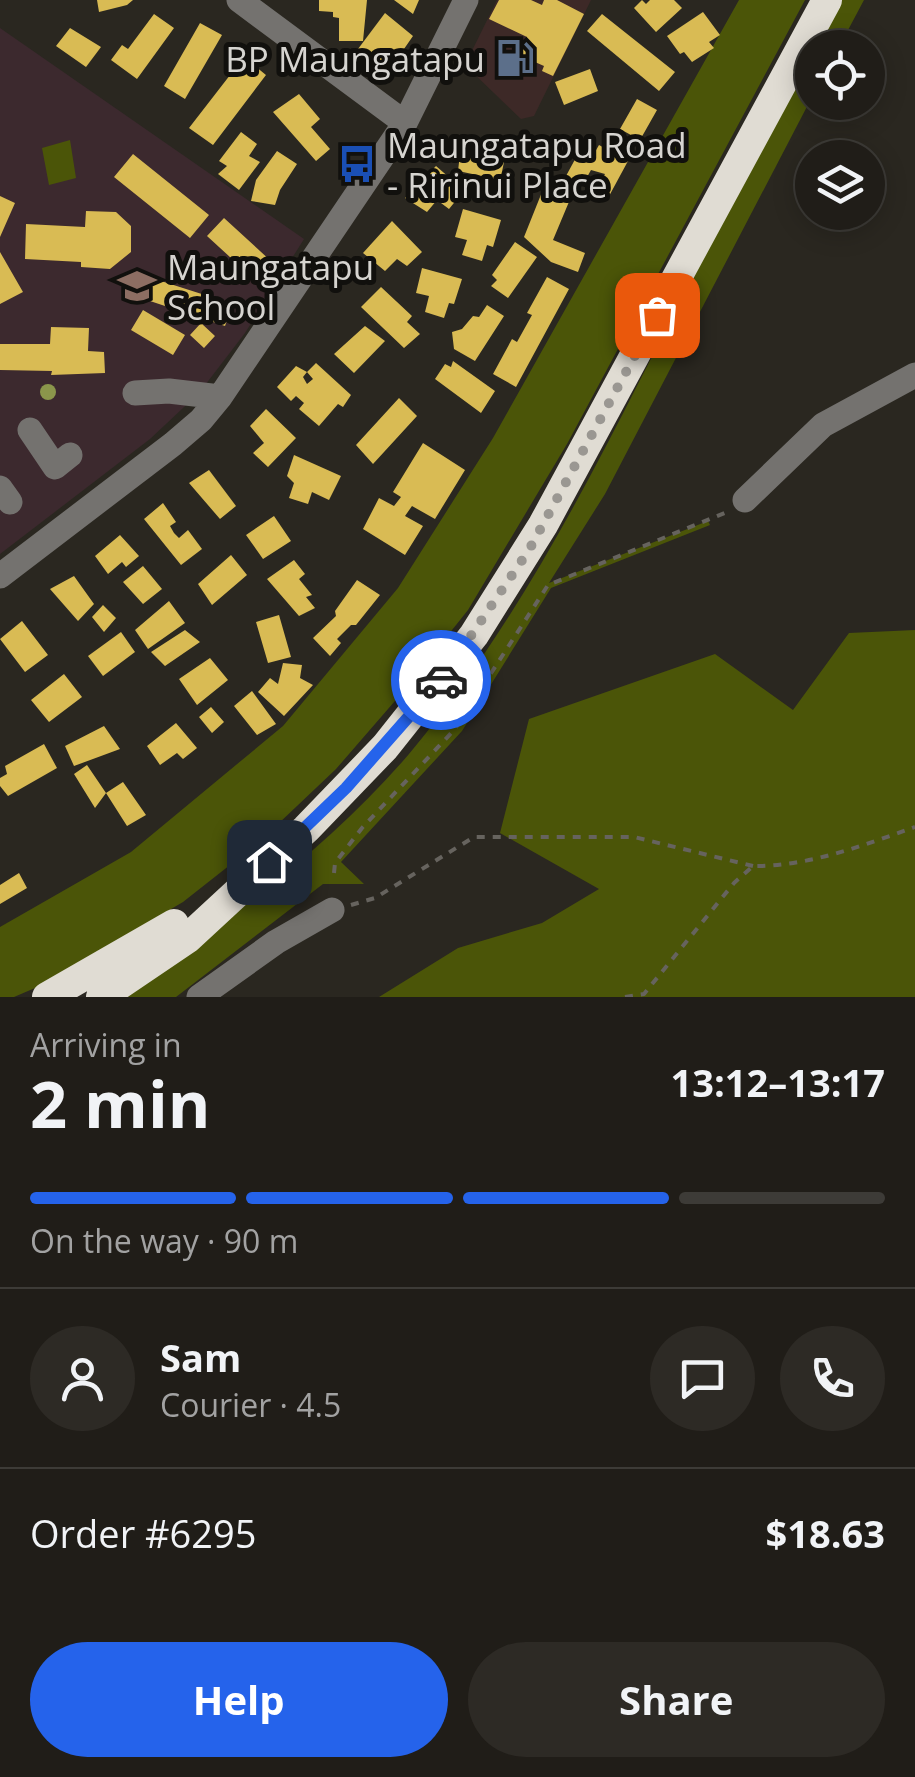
<!DOCTYPE html>
<html lang="en">
<head>
<meta charset="utf-8">
<style>
	body { margin:0; font-family:"Open Sans",sans-serif; background:#2d2a25; color:#f1f3f6; height:100vh; display:flex; flex-direction:column; font-size:38px; white-space:nowrap }
	* { box-sizing:border-box; margin:0 }
	p { font-size:32px; color:#a2a2a2 }
	.icon { flex:none; width:55px; height:55px; fill:none; stroke:currentColor; stroke-width:2; stroke-linecap:round; stroke-linejoin:round }
	.map { position:relative; height:997px; overflow:hidden }
	.panel { display:flex; flex-direction:column; background:#201d18; flex:1 }
	.panel>* { flex:none }
	.fabs { position:absolute; left:795px; top:30px; display:grid; gap:20px }
	.fabs a { display:grid; place-items:center; width:90px; height:90px; border-radius:50%; background:#201d18; box-shadow:0 5px 25px #0003,0 0 0 2px #3d3b37; font-size:50px }
	.pin { position:absolute; display:grid; place-items:center; width:85px; height:85px; color:#fff; margin:-42px; border-radius:20px; box-shadow:0 5px 15px #0006 }
	.courier { position:absolute; display:grid; place-items:center; width:100px; height:100px; margin:-50px; border:8px solid #2563eb; border-radius:50%; background:#fff; color:#222; box-shadow:0 2px 12px #0007 }
	.summary em { font-style:normal; font-weight:700 }
	.summary div { display:flex; flex-direction:column-reverse }
	.summary { display:flex; align-items:center; justify-content:space-between; height:170px; padding:0 30px }
	h1 { font-size:65px; font-weight:700; line-height:75px }
	.bar { display:grid; grid-template-columns:repeat(4,1fr); gap:15px 10px; align-content:center; height:120px; padding:0 30px }
	.bar i { height:12px; border-radius:8px; background:#3d3b37 }
	.bar .current { background:#2563eb }
	.bar p { grid-column:span 4 }
	.line { display:flex; align-items:center; gap:25px; padding:0 30px; border-top:2px solid #3d3b37 }
	.line div { flex:1 }
	.round { display:grid; place-items:center; flex:none; width:105px; height:105px; border-radius:52px; background:#2d2a25 }
	.cta { display:flex; gap:20px; margin-top:auto; padding:20px 30px }
	.cta a { flex:1; height:115px; border-radius:60px; background:#2563eb; color:#fff; font-size:40px; font-weight:700; line-height:115px; text-align:center }
	.cta a+a { background:#2d2a25; color:#f1f3f6 }
	.map>svg:first-child { display:block }
	.commercial { fill:#3d2927 }
	.education { fill:#3c292e }
	.green { fill:#4b5508 }
	.building { fill:#d9bb54 }
	.lines { fill:none; stroke-linecap:round; stroke-linejoin:round }
	.path { stroke:#66635e; stroke-width:4; stroke-dasharray:8 8; stroke-linecap:butt }
	.minor { stroke:#74726f; stroke-width:25 }
	.highway { stroke:#e0dcd3; stroke-width:30 }
	.tree { fill:#8b964b }
	.done { stroke:#9a9792; stroke-width:10; stroke-dasharray:0 18 }
	.route { stroke:#2563eb; stroke-width:12 }
	.labels { text-anchor:middle; dominant-baseline:central; stroke-width:10; stroke-linejoin:round; paint-order:stroke }
	.poi-label { font-size:35px; fill:#d6d4d0; stroke:#11100d; text-anchor:start }
</style>
</head>
<body>
<div class="map">
<svg width="915" height="997" viewBox="0 0 915 997">
	<rect width="100%" height="100%" fill="#2a2720"/>
	<path class="commercial" d="M497 0H591L534 116 521 119 465 65Z"/>
	<path class="education" d="M0 28 304 239 245 333 199 393 150 439 0 554Z"/>
	<path class="green" d="M739 0H805L567 444 468 610 401 694 336 769 258 843 183 902 42 985 14 997H0V927L131 852 283 726 398 588 493 438Z
		M836 0H864L839 47 812 48V97L605 494 549 583 708 521 710 525 551 588 462 731 341 862 364 884H323L176 997H122C224 922 326 851 409 754 503 642 573 512 639 382 705 255 768 126 836 0Z
		M70 140 76 178 49 185 42 148Z
		M915 630V997H379L458 948 542 923 599 889 500 833 529 719 715 654 793 710 849 633Z"/>
	<path class="building" d="M97 0H133L127 5 99 12Z
		M319 0H367L363 41H339V18L333 17V12L319 11Z
		M394 0H419L413 14Z
		M499 0H531L542 5 544 0H557L584 14 553 76 542 71 544 66 519 55 527 37 489 19Z
		M642 0 646 4 650 0H674L682 8 656 32 634 8Z
		M703 12 720 35 709 42 714 48 692 62 684 52 680 54 667 36Z
		M385 13 413 36 388 72 358 49Z
		M154 14 174 28 137 79 111 60 122 45 128 49Z
		M602 14 675 72 659 91 587 31Z
		M200 23 222 35 185 99 164 86Z
		M70 28 101 47 86 67 56 46Z
		M244 57 266 75 213 145 189 128Z
		M590 69 598 91 564 105 555 82Z
		M299 94 320 119 311 127 330 149 316 161 273 112Z
		M637 99 657 110 640 140 620 129Z
		M241 132 257 144 249 156 260 162 239 190 218 174 227 166 219 161Z
		M599 145 628 161 608 198 595 191 605 174 591 170 582 186 566 176 579 152 591 159Z
		M277 151 297 164 280 190 275 205 251 201 256 180Z
		M133 154 209 215 190 238 114 177Z
		M460 154 504 162 497 196 482 193V176L458 171Z
		M436 166 451 179 450 184 462 193 449 209 437 200 427 212 405 198Z
		M544 187 571 197 553 240 585 253 578 272 551 262 524 237Z
		M0 196 15 203 0 237Z
		M463 209 501 220 493 247 487 245 482 261 462 255 467 240 455 237Z
		M86 211 116 212 131 226V252L110 269 81 267V262L25 259 26 224 85 227Z
		M224 218 272 262 255 280 207 236Z
		M392 221 422 252 407 266 397 259 385 271 363 253Z
		M515 242 537 257 508 298 491 286 497 280 492 275Z
		M0 252 23 292 0 304Z
		M422 268 462 279 454 304 449 303 444 318 425 312 429 296 416 293Z
		M136 273 233 304 225 326 129 294Z
		M547 277 569 289 516 387 493 374 512 339 517 342 532 315 527 313Z
		M381 287 412 316 407 322 420 334 404 348 361 307Z
		M487 305 504 316 475 361 454 349 452 332 462 329 473 316 479 317Z
		M143 310 185 335 173 355 131 330Z
		M201 323 215 336 204 348 190 335Z
		M365 326 385 341 354 373 334 354Z
		M51 327 89 328 88 351 104 352 105 373 51 375 52 371 0 370V344H50Z
		M453 361 495 391 481 413 435 379 445 364 451 367Z
		M316 363 351 395 343 407 338 404 319 426 299 409 304 403 296 396 291 401 277 387 296 366 307 372 303 377 307 384 313 379 307 372Z
		M399 398 417 416 373 464 356 445Z
		M266 409 296 438 268 467 253 453 264 443 250 426Z
		M423 443 465 470 435 519 412 506 405 516 423 526 405 555 363 529 379 498 394 506 401 497 393 492Z
		M294 455 341 476 329 500 312 492 308 504 289 498 294 483 287 476Z
		M209 470 236 506 220 519 189 483Z
		M163 503 176 522 170 526 174 533 179 538 188 530 202 549 181 565 144 519Z
		M274 516 291 541 263 559 246 535Z
		M120 535 139 556 126 567 122 562 108 574 95 556Z
		M231 555 247 575 212 605 198 584Z
		M294 560 305 574 299 579 312 595 306 597 315 608 299 616 267 579Z
		M143 566 162 589 143 604 123 582Z
		M74 576 94 604 78 621 50 589Z
		M357 580 380 595 356 625H351L337 639 341 643 330 656 313 638 336 616 335 611Z
		M169 601 185 623 148 649 135 630Z
		M103 605 116 618 104 632 92 617Z
		M279 615 291 657 268 663 256 622Z
		M22 621 48 655 25 672 0 639Z
		M185 630 200 642 165 666 151 652Z
		M121 632 135 652 103 676 88 656Z
		M210 658 228 680 197 705 179 679Z
		M283 663 302 665 300 678 313 685 284 716 258 692 270 678 278 684Z
		M64 674 82 697 49 722 31 700Z
		M252 691 276 724 257 735 234 706Z
		M211 707 224 722 212 733 199 717Z
		M176 723 197 748 183 759 177 753 160 765 147 746Z
		M104 726 120 749 74 766 65 746Z
		M44 744 57 768 8 796 0 786V778L7 774 5 766Z
		M87 765 106 793 95 808 74 774Z
		M123 782 146 815 127 826 106 793Z
		M19 873 27 888 0 904V885Z"/>
	<g class="lines">
		<path class="path" d="M334 873 335 863 362 828 455 729 548 585 727 512
			M351 905 375 898 474 837H634L753 866
			M625 997 644 994 734 883 753 866C807 867 864 845 915 827"/>
		<path class="minor" d="M239 0 405 123
			M135 393 169 391 220 397
			M30 430 55 467 70 455
			M0 488 10 502
			M745 500 823 425 915 375
			M0 576 173 444 201 420 220 397 405 123 466 0
			M199 997 276 942 332 910"/>
		<path class="highway" d="M47 997 174 924
			M101 997 188 938 306 829 385 747 474 635 543 525 827 0"/>
	</g>
	<circle class="tree" cx="48" cy="392" r="8"/>
	<g class="lines">
		<path class="done" d="M441 680 529 550 657 315"/>
		<path class="route" d="M269 862 346 788 441 680"/>
	</g>
	<defs>
		<g id="fuel-bare" transform="scale(3)"><path d="M-5.5-6h7V0h2V4h1.3V-2.5L3-4.5l.8-.8L6-3V5H2.5V1h-1V6h-7ZM-4.2-4.7v3.2H.2V-4.7Z" fill="#5c6f8a" stroke="#11100d" stroke-width="2.5" paint-order="stroke"/></g>
		<g id="bus-bare" transform="scale(3)"><path d="M-5-6H5V4H4V6H2V4H-2V6H-4V4H-5ZM-3.5-4V0h7V-4ZM-3.5 1.2v1.5H-2V1.2ZM2 1.2v1.5H3.5V1.2Z" fill="#1a4fb4" stroke="#11100d" stroke-width="2.5" paint-order="stroke"/></g>
		<g id="school-bare" transform="scale(3)"><path d="M0-5L7-2L0 1L-7-2ZM-4 1L0 2.5L4 1V4Q0 6-4 4Z" fill="#8d6e63" stroke="#11100d" stroke-width="2.5" paint-order="stroke"/></g>
	</defs>
	<g fill-rule="evenodd">
		<use href="#fuel-bare" x="515" y="58"/>
		<use href="#bus-bare" x="357" y="164"/>
		<use href="#school-bare" x="137" y="286"/>
	</g>
	<g class="labels">
		<g class="poi-label">
			<text x="485" y="58" text-anchor="end">BP Maungatapu</text>
			<text x="387" y="144">Maungatapu Road<tspan x="387" dy="40">- Ririnui Place</tspan></text>
			<text x="167" y="266">Maungatapu<tspan x="167" dy="40">School</tspan></text>
		</g>
	</g>
</svg>
<div class="fabs">
<a><svg class="icon" aria-label="locate" viewBox="0 0 24 24"><circle cx="12" cy="12" r="6"/><path d="M12 2v4M12 18v4M2 12h4M18 12h4"/></svg></a>
<a><svg class="icon" aria-label="layers" viewBox="0 0 24 24"><path d="M12 4l9 5-9 5-9-5zM3 14l9 5 9-5"/></svg></a>
</div>
<div class="pin" style="left:657px;top:315px;background:#ea580c"><svg class="icon" aria-label="bag" viewBox="0 0 24 24"><path d="M5 8h14l-1 12H6zM9 8a3 3 0 0 1 6 0"/></svg></div>
<div class="pin" style="left:269px;top:862px;background:#1f2937"><svg class="icon" aria-label="home" viewBox="0 0 24 24"><path d="M3 11l9-7 9 7M6 9v11h12V9"/></svg></div>
<div class="courier" style="left:441px;top:680px"><svg class="icon" aria-label="car" viewBox="0 0 24 24"><path d="M5 17H2v-5l4-1 3-4h7l3 4 3 1v5h-3M9 17h6M6 11h13"/><circle cx="7" cy="17" r="2"/><circle cx="17" cy="17" r="2"/></svg></div>
</div>
<section class="panel">
<div class="summary"><div><h1>2 min</h1><p>Arriving in</p></div><em>13:12–13:17</em></div>
<div class="bar"><i class="current"></i><i class="current"></i><i class="current"></i><i></i><p>On the way · 90 m</p></div>
<div class="line" style="height:180px"><a class="round"><svg class="icon" aria-label="person" viewBox="0 0 24 24"><circle cx="12" cy="8" r="4"/><path d="M4 21q1-7 8-7t8 7"/></svg></a><div><b>Sam</b><p>Courier · 4.5</p></div><a class="round"><svg class="icon" aria-label="chat" viewBox="0 0 24 24"><path d="M4 5h16v11H9l-5 4z"/></svg></a><a class="round"><svg class="icon" aria-label="phone" viewBox="0 0 24 24"><path d="M5 4h4l2 5-3 2q2 4 5 5l2-3 5 2v4C11 20 4 13 5 4z"/></svg></a></div>
<div class="line" style="height:130px"><div>Order #6295</div><b>$18.63</b></div>
<div class="cta"><a>Help</a><a>Share</a></div>
</section>
</body>
</html>
